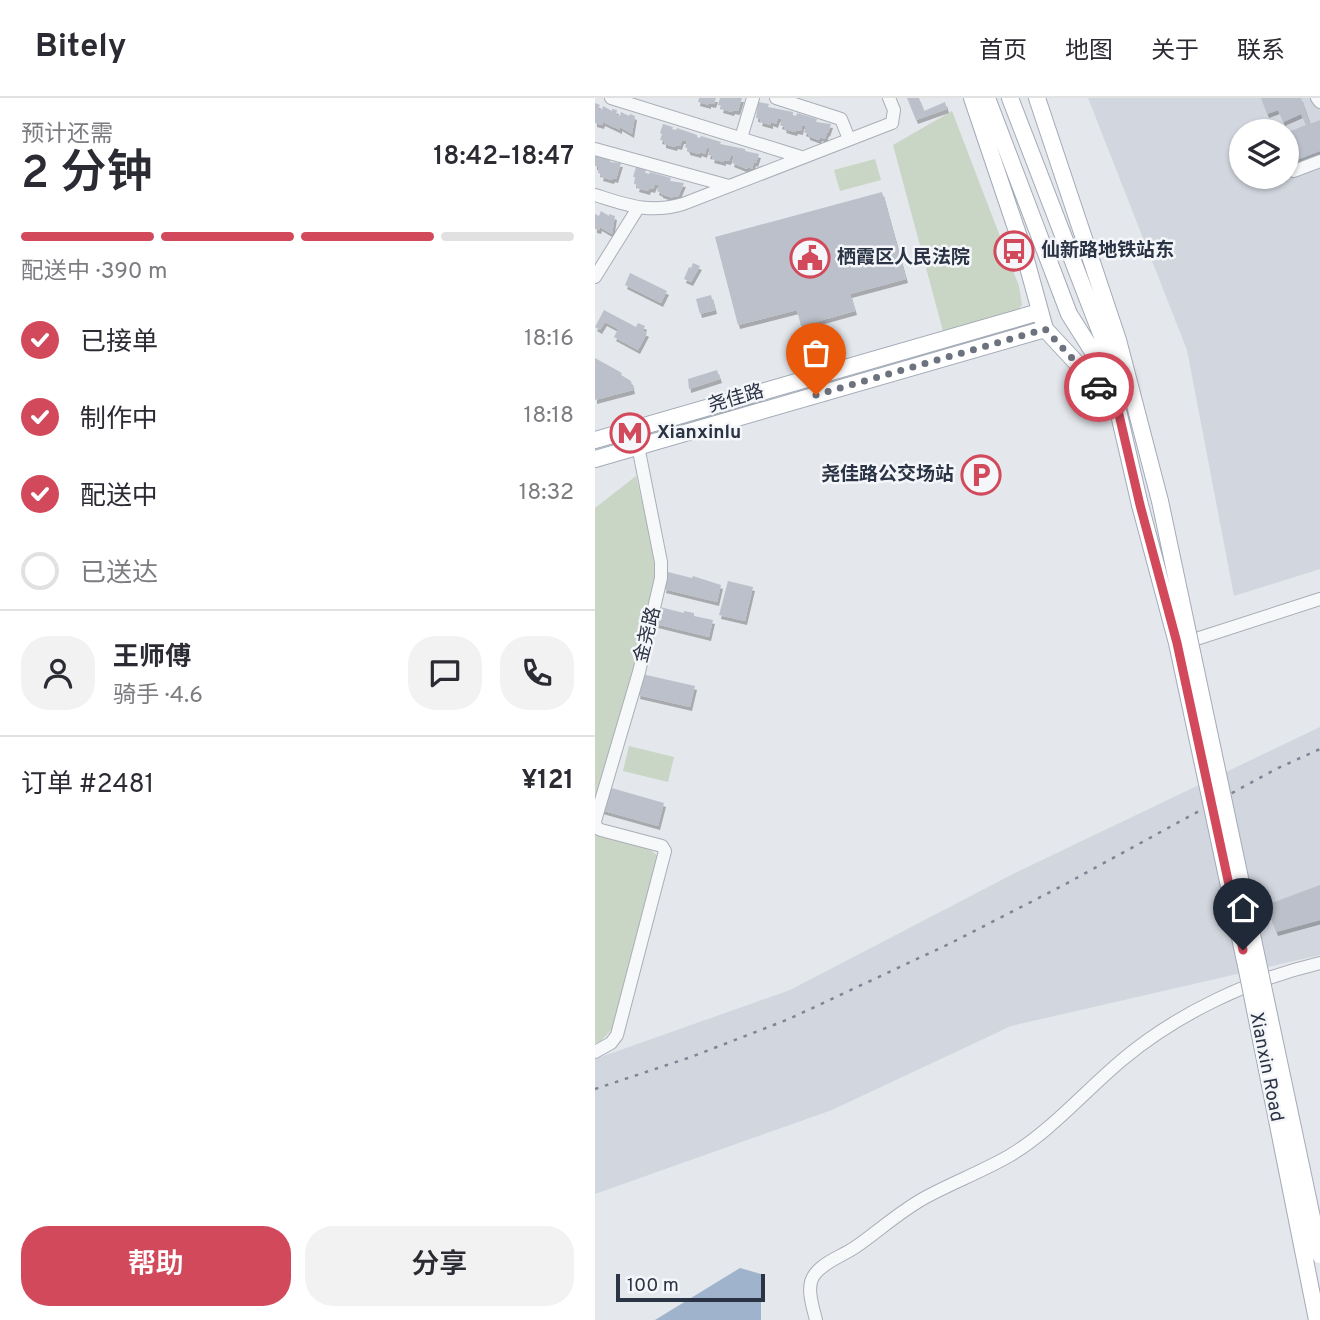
<!DOCTYPE html>
<html lang="zh">
<head>
<meta charset="utf-8">
<style>
	body { margin:0; font-family:Overpass,"Noto Sans SC",sans-serif; background:#f2f2f3; color:#2b2b33; height:100vh; display:flex; flex-direction:column; font-size:26px; white-space:nowrap }
	* { box-sizing:border-box; margin:0 }
	p { font-size:23px; color:#7c7c81 }
	.icon { flex:none; width:38px; height:38px; fill:none; stroke:currentColor; stroke-width:2; stroke-linecap:round; stroke-linejoin:round }
	.map { position:relative; flex:1; overflow:hidden }
	.sheet { display:flex; flex-direction:column; background:#fff; width:595px }
	.sheet>* { flex:none }
	.tools { position:absolute; left:634px; top:21px; display:grid; gap:14px }
	.tools a { display:grid; place-items:center; width:70px; height:70px; border-radius:50%; background:#fff; box-shadow:0 2px 5px #0004; font-size:35px }
	.scale { position:absolute; left:21px; bottom:18px; width:149px; box-sizing:border-box; padding-left:7px; border:4px solid #2b3445; border-top:0; font-size:19px; line-height:24px; white-space:nowrap; color:#2b3445; -webkit-text-stroke:5px #f4f6f9; paint-order:stroke }
	.pin { position:absolute; display:grid; place-items:center; width:60px; height:60px; color:#fff; margin:-72px -30px; border-radius:50% 50% 50% 0; rotate:-45deg; box-shadow:0 0 7px #0007 }
	.pin .icon { rotate:45deg }
	.courier { position:absolute; display:grid; place-items:center; width:70px; height:70px; margin:-35px; border:5px solid #d1495b; border-radius:50%; background:#fff; color:#222; box-shadow:0 2px 9px #0007 }
	.head em { font-style:normal; font-weight:600 }
	.head div { display:flex; flex-direction:column-reverse }
	.head { display:flex; align-items:center; justify-content:space-between; height:119px; padding:0 21px }
	h1 { font-size:46px; font-weight:600; line-height:52px }
	.bar { display:grid; grid-template-columns:repeat(4,1fr); gap:10px 7px; align-content:center; height:84px; padding:0 21px }
	.bar i { height:9px; border-radius:5px; background:#e1e1e2 }
	.bar .active { background:#d1495b }
	.bar p { grid-column:span 4 }
	.line { display:flex; align-items:center; gap:18px; padding:0 21px; border-top:2px solid #e1e1e2 }
	.line div { flex:1 }
	.round { display:grid; place-items:center; flex:none; width:74px; height:74px; border-radius:28px; background:#f2f2f3 }
	ol { padding:0 21px; list-style:none }
	li { display:flex; align-items:center; gap:21px; height:77px }
	li p { margin-inline-start:auto }
	li .icon { padding:7px; border-radius:50%; background:#d1495b; color:#fff; stroke-width:4 }
	li:last-child { color:#7c7c81 }
	li i { width:38px; height:38px; border:4px solid #e1e1e2; border-radius:50% }
	.action { display:flex; gap:14px; margin-top:auto; padding:14px 21px }
	.action a { flex:1; height:80px; border-radius:28px; background:#d1495b; color:#fff; font-size:28px; font-weight:600; line-height:80px; text-align:center }
	.action a+a { background:#f2f2f3; color:#2b2b33 }
	header { display:flex; align-items:center; gap:42px; box-sizing:border-box; height:98px; padding:0 35px; background:#fff; border-bottom:2px solid #e1e1e2 }
	header strong { font-size:33px }
	nav { display:flex; gap:38px; margin-inline-start:auto; font-size:24px }
	main { display:flex; flex:1; min-height:0 }
	.map>svg:first-child { display:block }
	.built { fill:#d2d6de; fill-rule:evenodd }
	.green { fill:#c9d6c5 }
	.water { fill:#9fb4cc }
	.building { fill:#bbc0ca; filter:url(#shadow) }
	.lines { fill:none; stroke-linecap:round; stroke-linejoin:round }
	.minor-casing { stroke:#a9aeb7; stroke-width:14 }
	.major-casing { stroke:#a3abb8; stroke-width:18 }
	.minor { stroke:#f7f8fa; stroke-width:12 }
	.major { stroke:#fff; stroke-width:16 }
	.rail { stroke:#7d8696; stroke-width:2.5; stroke-dasharray:3.5 7; stroke-linecap:butt }
	.major-bridge-casing { stroke:#a3abb8; stroke-width:18; stroke-linecap:butt }
	.major-bridge { stroke:#fff; stroke-width:16 }
	.done { stroke:#6c737f; stroke-width:7; stroke-dasharray:0 12.6 }
	.route { stroke:#d1495b; stroke-width:9 }
	.labels { text-anchor:middle; dominant-baseline:central; stroke-width:5; stroke-linejoin:round; paint-order:stroke }
	.poi-label { font-size:19px; font-weight:bold; fill:#2b3445; stroke:#f4f6f9; text-anchor:start }
	.street-label { font-size:19px; fill:#2b3445; stroke:#f4f6f9 }
</style>
</head>
<body>
<header>
<strong>Bitely</strong>
<nav><a>首页</a><a>地图</a><a>关于</a><a>联系</a></nav>
</header>
<main>
<section class="sheet">
<div class="head"><div><h1>2 分钟</h1><p>预计还需</p></div><em>18:42–18:47</em></div>
<div class="bar"><i class="active"></i><i class="active"></i><i class="active"></i><i></i><p>配送中 · 390 m</p></div>
<ol>
<li><svg class="icon" aria-label="check" viewBox="0 0 24 24"><path d="M5 12l5 5 9-10"/></svg>已接单<p>18:16</p></li>
<li><svg class="icon" aria-label="check" viewBox="0 0 24 24"><path d="M5 12l5 5 9-10"/></svg>制作中<p>18:18</p></li>
<li><svg class="icon" aria-label="check" viewBox="0 0 24 24"><path d="M5 12l5 5 9-10"/></svg>配送中<p>18:32</p></li>
<li><i></i>已送达</li>
</ol>
<div class="line" style="height:126px"><a class="round"><svg class="icon" aria-label="person" viewBox="0 0 24 24"><circle cx="12" cy="8" r="4"/><path d="M4 21q1-7 8-7t8 7"/></svg></a><div><b>王师傅</b><p>骑手 · 4.6</p></div><a class="round"><svg class="icon" aria-label="chat" viewBox="0 0 24 24"><path d="M4 5h16v11H9l-5 4z"/></svg></a><a class="round"><svg class="icon" aria-label="phone" viewBox="0 0 24 24"><path d="M5 4h4l2 5-3 2q2 4 5 5l2-3 5 2v4C11 20 4 13 5 4z"/></svg></a></div>
<div class="line" style="height:91px"><div>订单 #2481</div><b>¥121</b></div>
<div class="action"><a>帮助</a><a>分享</a></div>
</section>
<div class="map">
<svg width="725" height="1222" viewBox="0 0 725 1222">
	<defs>
		<filter id="shadow"><feDropShadow dx="2" dy="4" stdDeviation="0" flood-color="#0004"/></filter>
	</defs>
	<rect width="100%" height="100%" fill="#e4e7ec"/>
	<path class="built" d="M493 0H725V471L639 498 592 252ZM646 33H691V79H646Z
		M725 629V857L416 928 237 1012 0 1096V961L195 892 420 775Z"/>
	<path class="green" d="M357 13 424 188 427 207 419 216 348 233 298 47Z
		M280 61 286 82 245 93 239 72Z
		M41 378 63 471 56 510 0 708V410Z
		M34 648 79 659 73 684 28 673Z
		M0 733 47 745 64 759 17 931 5 944 0 945Z"/>
	<path class="water" d="M145 1170 166 1176V1222H60Z"/>
	<path class="building" d="M104 0H121L119 6 114 5V7L103 4Z
		M125 0H147L143 13 138 12 137 14 126 11 127 8 123 7Z
		M312 0H324L329 13 350 4 352 11 321 22Z
		M666 0H706L715 26 725 22V53L691 66V35L711 27 706 16 688 24 683 12 672 16Z
		M163 4 174 6 173 9 198 14V17L201 18 202 15 222 21 221 24 236 26 233 35 232 34 230 41 225 39 224 42 213 38V36L209 34 211 28 207 27 206 33 201 32 200 34 189 31 190 29 185 27 187 21 183 20 181 26 176 24V27L165 24 166 21 161 20Z
		M0 5 5 7 3 11 7 12 8 8 17 13V11L22 12 21 17 25 18 26 14 34 18 35 16 40 18 37 36 25 29V32L8 24 7 27 0 25Z
		M68 26 78 29 77 31 81 32 82 30 102 37V39L105 40 106 38 126 44 125 46 150 51V53L164 56 161 65 159 64 157 71 153 69 152 71 137 65 139 58 136 57 134 63 129 62V64L117 61 118 58 113 57 115 51 112 49 110 56 105 54 104 56 93 53V51L90 49 92 43 87 42 85 48 81 47 80 49 69 46V43L65 42 67 36 65 35Z
		M0 57 15 62V64L26 65 21 81 18 80 17 82 6 79 7 76 3 75 4 69 0 68Z
		M41 69 51 72 50 75 54 76 55 74 76 80 75 83 89 85 83 99 78 98V100L66 96V95L62 93 64 87 60 86 58 91 54 90 53 93 42 90 43 87 39 86 40 79H38Z
		M287 94 311 181 255 196 260 213 206 228 202 212 143 227 120 139Z
		M6 113 14 118V116L20 118 17 136 5 129 4 132 0 131V116L4 118Z
		M98 165 105 168 96 184 89 181 94 169 96 170Z
		M35 175 72 193 66 205 30 187Z
		M116 197 120 212 105 216 101 201Z
		M9 212 41 229 43 225 50 228 48 233 52 235 43 252 19 239 23 231 10 224 5 232 0 229Z
		M0 260 27 275 26 277 36 283 38 292 0 302Z
		M122 272 125 281 94 291 93 281Z
		M73 474 97 480 98 478 126 487 122 504 69 491Z
		M133 483 158 489 150 523 124 517Z
		M65 509 89 515V513L99 515V518L118 522 114 539 61 526Z
		M47 576 100 588 95 609 43 597Z
		M13 689 69 705 63 728 6 712Z
		M725 787V822L681 834 671 807Z"/>
	<g class="lines">
		<g class="minor-casing">
			<path id="minor" d="M16 0 206 59
				M181 0 246 21 254 41
				M722 0 725 4
				M146 40 158 0
				M0 51 134 88
				M699 73 725 63
				M0 97C32 107 54 116 88 106L297 25 299 12 294 0
				M0 179 43 110
				M595 543 725 501
				M0 723 44 574 66 480V464L43 348
				M0 725 2 730 6 732 67 748 70 753 22 937 16 945 0 954
				M221 1222C218 1209 210 1188 220 1176 229 1164 247 1158 259 1150 284 1133 306 1112 333 1098 359 1084 388 1073 414 1058 456 1033 489 994 527 962 583 915 654 882 725 865"/>
		</g>
		<g class="major-casing">
			<path id="major" d="M377 0 428 151 450 231 515 301
				M392 0 474 216 505 265 522 308 545 407
				M415 0 525 285
				M442 0 523 242 565 403
				M0 342 444 214
				M0 361 450 231"/>
		</g>
		<use href="#minor" class="minor"/>
		<use href="#major" class="major"/>
		<path class="rail" d="M0 991 96 959 194 921 356 845 465 789 681 671 725 651"/>
		<g class="major-bridge-casing">
			<path id="major-bridge" d="M565 403 725 1157
				M545 407 582 545 653 877 722 1222"/>
		</g>
		<use href="#major-bridge" class="major-bridge"/>
	</g>
	<g class="lines">
		<path class="done" d="M221 297 450 231 504 289"/>
		<path class="route" d="M504 289 522 308 545 407 582 545 648 852"/>
	</g>
	<defs>
		<g id="bus-ring" transform="scale(2.0125)"><circle r="9.5" fill="#f4f6f9" stroke="#d1495b" stroke-width="1.5"/><path d="M-5-6H5V4H4V6H2V4H-2V6H-4V4H-5ZM-3.5-4V0h7V-4ZM-3.5 1.2v1.5H-2V1.2ZM2 1.2v1.5H3.5V1.2Z" fill="#d1495b"/></g>
		<g id="civic-ring" transform="scale(2.0125)"><circle r="9.5" fill="#f4f6f9" stroke="#d1495b" stroke-width="1.5"/><path d="M-.6-6.5H3V-4.5H.6V-3L4-1V1h2V6H-6V1h2V-1L-.6-3ZM-1.2 2.5V6h2.4V2.5Z" fill="#d1495b"/></g>
		<g id="metro-ring" transform="scale(2.0125)"><circle r="9.5" fill="#f4f6f9" stroke="#d1495b" stroke-width="1.5"/><path d="M-5.5 5V-5H-3L0 0L3-5H5.5V5H3V-.5L0 4L-3-.5V5Z" fill="#d1495b"/></g>
		<g id="parking-ring" transform="scale(2.0125)"><circle r="9.5" fill="#f4f6f9" stroke="#d1495b" stroke-width="1.5"/><path d="M-3.5-5.5H1a3.5 3.5 0 0 1 0 7H-1V5.5H-3.5ZM-1-3.4V-.6H.8a1.4 1.4 0 0 0 0-2.8Z" fill="#d1495b"/></g>
	</defs>
	<g fill-rule="evenodd">
		<use href="#bus-ring" x="419" y="153"/>
		<use href="#civic-ring" x="215" y="160"/>
		<use href="#metro-ring" x="35" y="335"/>
		<use href="#parking-ring" x="386" y="377"/>
	</g>
	<g class="labels">
		<g class="poi-label">
			<text x="446" y="153">仙新路地铁站东</text>
			<text x="242" y="160">栖霞区人民法院</text>
			<text x="62" y="335">Xianxinlu</text>
			<text x="359" y="377" text-anchor="end">尧佳路公交场站</text>
		</g>
		<g class="street-label">
			<text transform="translate(141 301) rotate(-16)">尧佳路</text>
			<text transform="translate(53 537) rotate(-76)">金尧路</text>
			<text transform="translate(671 969) rotate(79)">Xianxin Road</text>
		</g>
	</g>
</svg>
<div class="tools">
<a><svg class="icon" aria-label="layers" viewBox="0 0 24 24"><path d="M12 4l9 5-9 5-9-5zM3 14l9 5 9-5"/></svg></a>
</div>
<div class="scale">100 m</div>
<div class="pin" style="left:221px;top:297px;background:#ea580c"><svg class="icon" aria-label="bag" viewBox="0 0 24 24"><path d="M5 8h14l-1 12H6zM9 8a3 3 0 0 1 6 0"/></svg></div>
<div class="pin" style="left:648px;top:852px;background:#1f2937"><svg class="icon" aria-label="home" viewBox="0 0 24 24"><path d="M3 11l9-7 9 7M6 9v11h12V9"/></svg></div>
<div class="courier" style="left:504px;top:289px"><svg class="icon" aria-label="car" viewBox="0 0 24 24"><path d="M5 17H2v-5l4-1 3-4h7l3 4 3 1v5h-3M9 17h6M6 11h13"/><circle cx="7" cy="17" r="2"/><circle cx="17" cy="17" r="2"/></svg></div>
</div>
</main>
</body>
</html>
